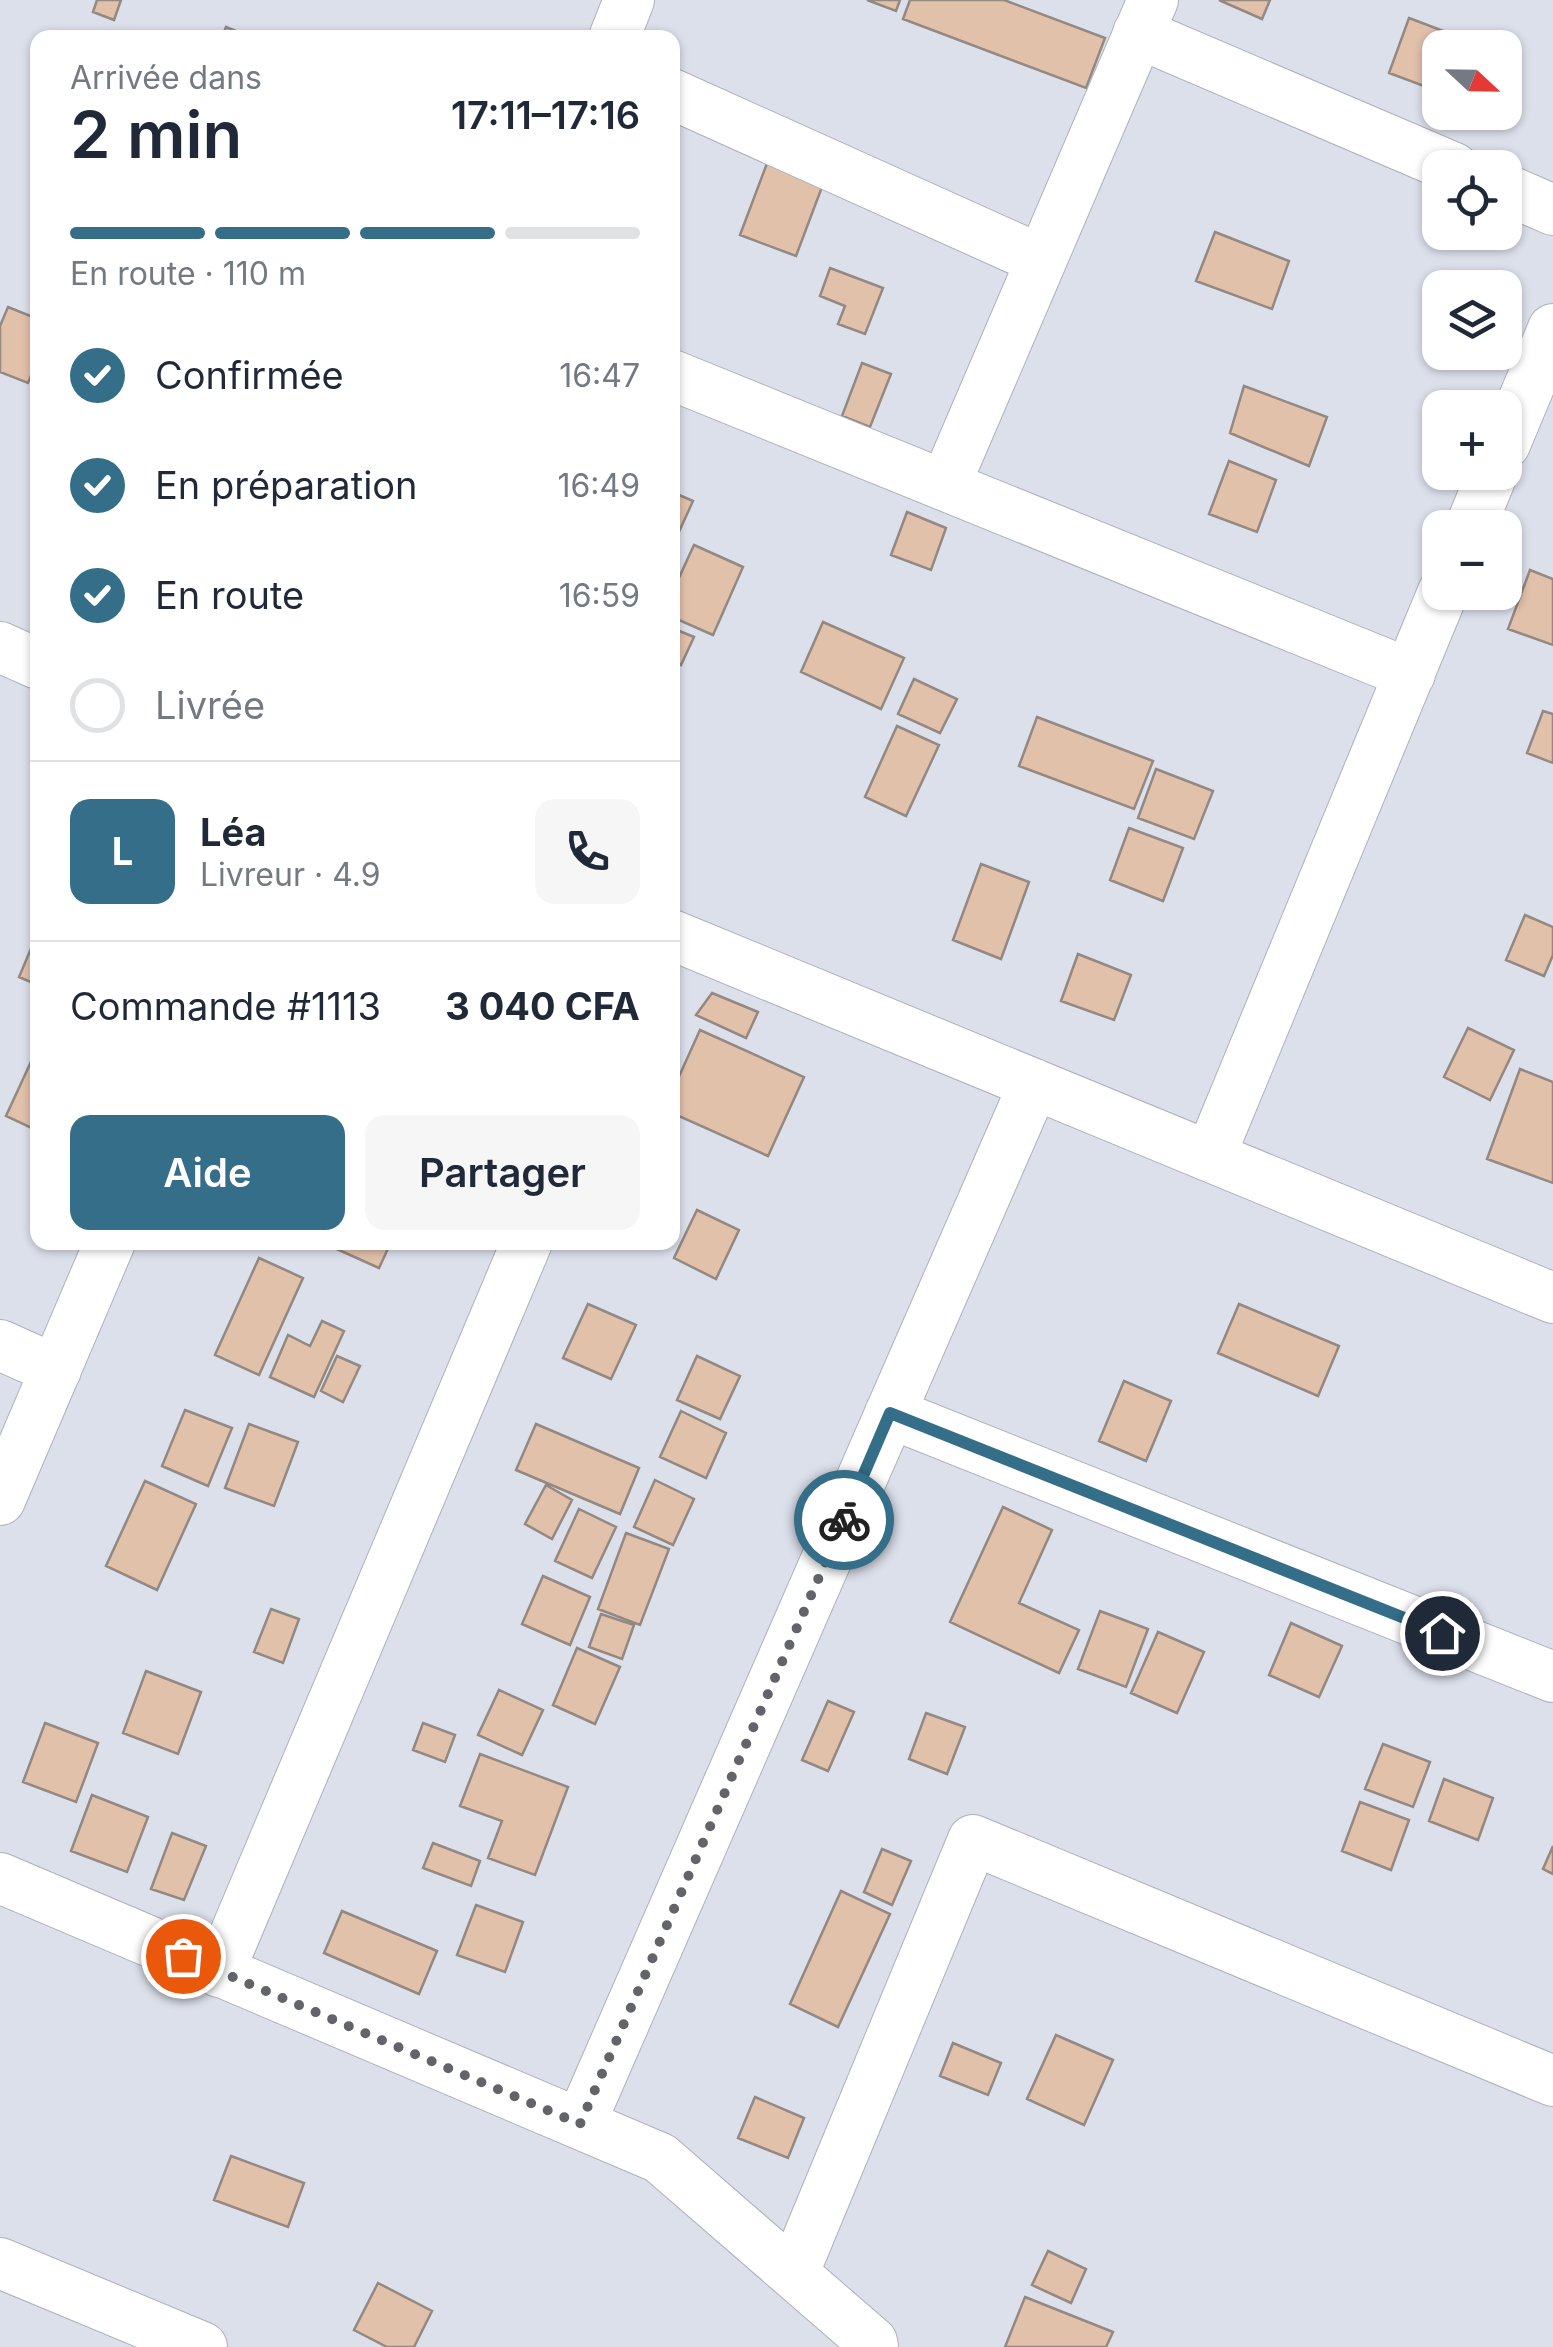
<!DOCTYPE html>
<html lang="fr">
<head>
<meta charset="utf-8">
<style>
	body { margin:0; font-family:Inter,sans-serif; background:#f6f6f7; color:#1f2937; height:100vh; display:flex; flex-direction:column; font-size:38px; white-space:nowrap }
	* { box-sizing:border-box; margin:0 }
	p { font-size:32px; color:#747a83 }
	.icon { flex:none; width:55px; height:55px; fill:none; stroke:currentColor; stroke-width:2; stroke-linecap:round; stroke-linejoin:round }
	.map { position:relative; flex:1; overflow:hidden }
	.sheet { position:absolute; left:30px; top:30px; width:650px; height:1220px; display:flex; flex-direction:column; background:#fff; border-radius:20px; box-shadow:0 2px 8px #0004 }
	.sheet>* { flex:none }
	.needle { width:65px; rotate:112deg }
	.fabs { position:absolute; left:1422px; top:30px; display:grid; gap:20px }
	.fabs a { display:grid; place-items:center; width:100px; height:100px; border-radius:20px; background:#fff; box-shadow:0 2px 8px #0004; font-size:50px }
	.pin { position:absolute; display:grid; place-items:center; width:85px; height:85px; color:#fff; margin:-42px; border:5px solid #fff; border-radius:50%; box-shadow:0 2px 10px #0007 }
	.courier { position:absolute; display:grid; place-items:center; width:100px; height:100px; margin:-50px; border:8px solid #356e88; border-radius:50%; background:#fff; color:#222; box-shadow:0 2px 12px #0007 }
	.head em { font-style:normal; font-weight:600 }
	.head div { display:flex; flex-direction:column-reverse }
	.head { display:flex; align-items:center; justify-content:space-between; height:170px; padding:0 40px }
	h1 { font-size:65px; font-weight:600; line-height:75px }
	.bar { display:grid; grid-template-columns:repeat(4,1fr); gap:15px 10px; align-content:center; height:120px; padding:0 40px }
	.bar i { height:12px; border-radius:8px; background:#e0e1e3 }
	.bar .current { background:#356e88 }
	.bar p { grid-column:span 4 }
	.line { display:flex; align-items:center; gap:25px; padding:0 40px; border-top:2px solid #e0e1e3 }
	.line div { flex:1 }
	.round { display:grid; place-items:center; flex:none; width:105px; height:105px; border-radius:20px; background:#f6f6f7 }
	ol { padding:0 40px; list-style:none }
	li { display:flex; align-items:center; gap:30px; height:110px }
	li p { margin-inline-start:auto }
	li .icon { padding:10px; border-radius:50%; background:#356e88; color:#fff; stroke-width:4 }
	li:last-child { color:#747a83 }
	li i { width:55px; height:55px; border:5px solid #e0e1e3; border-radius:50% }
	.button { display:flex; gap:20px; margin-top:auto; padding:20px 40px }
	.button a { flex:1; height:115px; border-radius:20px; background:#356e88; color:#fff; font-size:40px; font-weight:600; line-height:115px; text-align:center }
	.button a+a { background:#f6f6f7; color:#1f2937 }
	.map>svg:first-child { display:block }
	.building { fill:#e2c1ab; stroke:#938882; stroke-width:2.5 }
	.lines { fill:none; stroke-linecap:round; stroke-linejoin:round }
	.minor-casing { stroke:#adb1bc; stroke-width:52 }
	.minor { stroke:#fff; stroke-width:50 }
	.done { stroke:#62646a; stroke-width:10; stroke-dasharray:0 18 }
	.route { stroke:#356e88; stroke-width:12 }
</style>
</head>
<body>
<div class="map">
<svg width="1553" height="2347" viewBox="0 0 1553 2347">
	<rect width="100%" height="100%" fill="#dce0eb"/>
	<path class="building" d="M97 0H121L114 20 93 12Z
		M867 0H900L896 11Z
		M910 0H1004L1105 38 1086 88 903 19Z
		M1219 0H1270L1262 19Z
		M1409 18 1467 40 1464 48H1440V92L1389 73Z
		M226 27 253 38H222Z
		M769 158 825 179 796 256 740 235Z
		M1215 232 1289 261 1272 309 1196 281Z
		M830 268 883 288 865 334 838 324 845 306 820 296Z
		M8 307 38 319V359L28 383 0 372V326Z
		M862 363 891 374 870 427 842 416Z
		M1244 386 1327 417 1309 466 1230 433Z
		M1229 461 1276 480 1257 532 1209 514Z
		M672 492 693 501 672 547Z
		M907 512 946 528 931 570 891 555Z
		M694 545 743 567 713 635 672 617V593Z
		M1530 570 1553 579V645L1508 629Z
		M823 622 904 658 881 709 801 672Z
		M672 628 694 637 681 665 672 661Z
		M914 679 957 699 940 733 898 714Z
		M1543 711 1553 714V763L1527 753Z
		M1037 717 1153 761 1134 809 1019 766Z
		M897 726 939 745 906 816 865 797Z
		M1156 769 1213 791 1194 839 1138 818Z
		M1129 828 1183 848 1163 901 1110 880Z
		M981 864 1029 882 1001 959 953 940Z
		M1525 915 1553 927V955L1544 976 1506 960Z
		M38 932V985L19 977Z
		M1078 954 1131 975 1114 1020 1061 1001Z
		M712 993 758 1012 746 1038 696 1015Z
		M1468 1028 1514 1050 1490 1100 1444 1077Z
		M700 1030 804 1077 768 1156 672 1113V1092Z
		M35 1053 38 1054V1131L6 1116Z
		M1520 1069 1553 1082V1183L1487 1159Z
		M697 1210 739 1230 716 1279 674 1258Z
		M331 1242H391L379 1268 330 1246Z
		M259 1258 303 1278 259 1375 215 1355Z
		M588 1304 636 1325 611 1379 563 1358Z
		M1239 1304 1339 1346 1318 1396 1218 1353Z
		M322 1321 344 1331 314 1397 270 1377 288 1335 310 1346Z
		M337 1356 360 1366 343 1402 321 1391Z
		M697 1356 740 1376 720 1419 677 1400Z
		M1124 1381 1171 1401 1146 1461 1099 1441Z
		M185 1410 232 1428 208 1486 162 1466Z
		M681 1411 726 1433 706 1478 660 1457Z
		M249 1424 298 1442 274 1506 225 1488Z
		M536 1424 639 1468 620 1514 516 1470Z
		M655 1480 694 1499 673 1545 634 1527Z
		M145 1481 196 1504 157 1590 106 1566Z
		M546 1485 572 1500 552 1539 525 1524Z
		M1003 1507 1052 1530 1019 1603 1079 1630 1059 1673 950 1622Z
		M579 1509 616 1527 592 1578 555 1561Z
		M626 1533 669 1549 640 1625 598 1609Z
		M543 1576 590 1597 570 1645 522 1624Z
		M271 1609 299 1619 283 1663 254 1652Z
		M1100 1611 1148 1629 1126 1687 1078 1669Z
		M601 1614 634 1625 622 1659 589 1647Z
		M1291 1623 1342 1646 1319 1697 1269 1675Z
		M1158 1632 1204 1652 1177 1713 1131 1693Z
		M577 1648 620 1667 595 1724 553 1705Z
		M146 1671 201 1692 178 1754 123 1733Z
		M499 1690 543 1710 522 1755 478 1735Z
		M828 1701 854 1712 828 1771 802 1760Z
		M926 1713 965 1727 947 1774 909 1759Z
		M45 1723 98 1743 76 1802 23 1782Z
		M423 1723 455 1735 445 1762 413 1750Z
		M1383 1744 1430 1762 1413 1807 1365 1789Z
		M480 1754 568 1787 535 1875 488 1858 502 1821 460 1806Z
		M1444 1779 1493 1798 1478 1840 1429 1821Z
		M92 1795 148 1817 127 1872 71 1851Z
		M1360 1802 1409 1820 1391 1870 1342 1851Z
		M172 1833 206 1846 184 1900 151 1889Z
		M433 1843 480 1861 471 1886 423 1868Z
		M1553 1846V1874L1543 1869Z
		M882 1849 911 1861 892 1905 864 1892Z
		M841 1891 890 1914 838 2027 790 2004Z
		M476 1905 523 1922 505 1972 457 1955Z
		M342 1911 437 1951 419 1994 324 1953Z
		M1056 2035 1113 2060 1084 2125 1027 2099Z
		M953 2043 1001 2063 988 2095 940 2076Z
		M755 2097 804 2118 788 2158 738 2138Z
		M231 2156 304 2183 288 2227 214 2200Z
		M1048 2251 1086 2269 1071 2303 1032 2285Z
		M378 2283 432 2311 414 2347H387L354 2330Z
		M1025 2297 1113 2332 1106 2347H1005Z"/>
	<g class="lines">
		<g class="minor-casing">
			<path id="minor" d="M1138 33 1454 168
				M614 38 629 0
				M672 94 1041 260
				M1505 189 1553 210
				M672 375 1410 674
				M1505 444 1553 329
				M945 485 1153 0
				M1470 528 1493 472
				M0 647 38 664
				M672 935 1553 1298
				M1210 1156 1443 592
				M0 1345 56 1370
				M890 1413 1553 1677
				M0 1500 110 1242
				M0 1878 660 2158 872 2342 873 2347
				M219 1972 527 1242
				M580 2124 1034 1084
				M0 2263 202 2347
				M794 2272 973 1840 1553 2081"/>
		</g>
		<use href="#minor" class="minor"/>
	</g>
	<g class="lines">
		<path class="done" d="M183 1956 580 2124 844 1520"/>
		<path class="route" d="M844 1520 890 1413 1442 1633"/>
	</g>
</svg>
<div class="fabs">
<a><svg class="needle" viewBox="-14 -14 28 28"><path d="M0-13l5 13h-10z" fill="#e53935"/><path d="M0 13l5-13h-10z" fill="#747a83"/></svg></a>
<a><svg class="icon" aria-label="locate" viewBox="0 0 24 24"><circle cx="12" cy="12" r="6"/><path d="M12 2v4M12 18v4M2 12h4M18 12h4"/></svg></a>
<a><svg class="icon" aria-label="layers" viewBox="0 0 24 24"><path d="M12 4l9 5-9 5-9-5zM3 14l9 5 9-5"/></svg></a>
<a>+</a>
<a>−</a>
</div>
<div class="pin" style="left:183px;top:1956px;background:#ea580c"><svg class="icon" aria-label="bag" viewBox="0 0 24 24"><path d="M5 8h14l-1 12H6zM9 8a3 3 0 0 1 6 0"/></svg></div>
<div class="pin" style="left:1442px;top:1633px;background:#1f2937"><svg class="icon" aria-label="home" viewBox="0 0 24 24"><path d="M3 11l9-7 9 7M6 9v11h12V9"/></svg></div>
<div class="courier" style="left:844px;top:1520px"><svg class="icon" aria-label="bike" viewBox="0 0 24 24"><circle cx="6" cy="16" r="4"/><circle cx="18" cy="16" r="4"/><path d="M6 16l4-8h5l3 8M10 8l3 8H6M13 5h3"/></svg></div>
<section class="sheet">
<div class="head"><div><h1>2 min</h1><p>Arrivée dans</p></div><em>17:11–17:16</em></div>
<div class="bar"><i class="current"></i><i class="current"></i><i class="current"></i><i></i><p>En route · 110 m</p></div>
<ol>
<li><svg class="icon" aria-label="check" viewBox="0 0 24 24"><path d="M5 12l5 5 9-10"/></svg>Confirmée<p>16:47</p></li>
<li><svg class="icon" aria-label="check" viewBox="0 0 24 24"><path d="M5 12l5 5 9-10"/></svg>En préparation<p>16:49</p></li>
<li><svg class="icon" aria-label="check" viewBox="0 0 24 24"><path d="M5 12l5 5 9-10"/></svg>En route<p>16:59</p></li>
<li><i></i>Livrée</li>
</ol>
<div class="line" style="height:180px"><b class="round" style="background:#356e88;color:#fff">L</b><div><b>Léa</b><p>Livreur · 4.9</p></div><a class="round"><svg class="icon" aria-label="phone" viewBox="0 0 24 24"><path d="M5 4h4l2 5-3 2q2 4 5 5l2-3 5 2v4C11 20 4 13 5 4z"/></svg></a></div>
<div class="line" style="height:130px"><div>Commande #1113</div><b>3 040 CFA</b></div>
<div class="button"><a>Aide</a><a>Partager</a></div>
</section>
</div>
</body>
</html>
